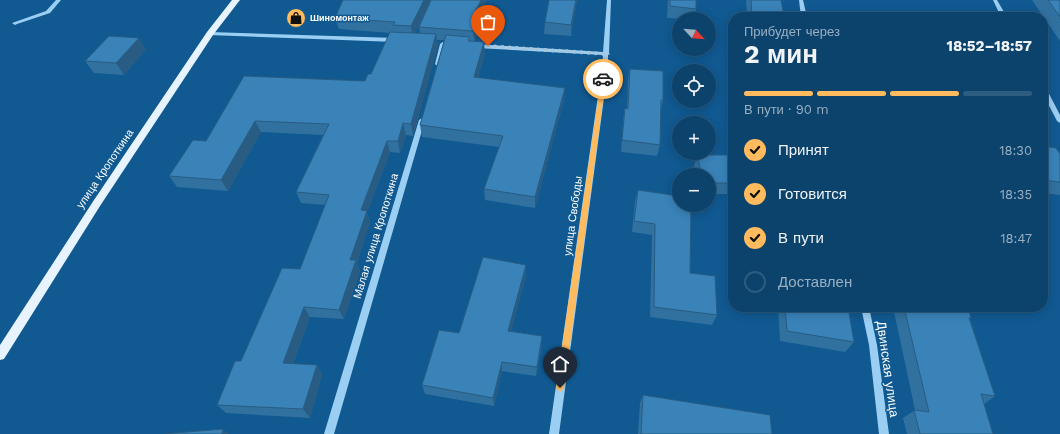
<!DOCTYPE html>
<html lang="ru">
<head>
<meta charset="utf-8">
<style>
	body { margin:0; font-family:"Work Sans",sans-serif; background:#154a72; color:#f1f3f6; height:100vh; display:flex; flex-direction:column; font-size:15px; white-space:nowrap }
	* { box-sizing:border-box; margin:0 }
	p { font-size:13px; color:#9ab0c2 }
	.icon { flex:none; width:22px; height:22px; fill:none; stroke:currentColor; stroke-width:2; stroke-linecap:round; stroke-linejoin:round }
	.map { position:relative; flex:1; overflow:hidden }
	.details { position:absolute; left:728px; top:12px; width:320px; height:300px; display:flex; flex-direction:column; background:#0c436d; border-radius:16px; box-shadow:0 2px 10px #0003,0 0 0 1px #2c5c80 }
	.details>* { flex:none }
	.needle { width:26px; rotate:116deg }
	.tools { position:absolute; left:672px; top:12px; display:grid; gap:8px }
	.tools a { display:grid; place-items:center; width:44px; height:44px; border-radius:50%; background:#0c436d; box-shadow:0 2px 10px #0003,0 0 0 1px #2c5c80; font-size:20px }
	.pin { position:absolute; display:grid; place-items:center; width:34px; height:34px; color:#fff; margin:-41px -17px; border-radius:50% 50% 50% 0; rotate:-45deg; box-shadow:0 0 4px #0007 }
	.pin .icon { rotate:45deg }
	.courier { position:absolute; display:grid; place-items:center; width:40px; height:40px; margin:-20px; border:3px solid #ffbb5d; border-radius:50%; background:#fff; color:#222; box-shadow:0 1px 5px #0007 }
	.head em { font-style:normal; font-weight:700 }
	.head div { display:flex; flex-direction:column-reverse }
	.head { display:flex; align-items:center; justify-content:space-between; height:68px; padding:0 16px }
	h1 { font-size:26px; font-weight:700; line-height:30px }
	.bar { display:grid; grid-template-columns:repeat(4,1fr); gap:6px 4px; align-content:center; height:48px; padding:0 16px }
	.bar i { height:5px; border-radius:3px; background:#2c5c80 }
	.bar .current { background:#ffbb5d }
	.bar p { grid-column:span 4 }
	ol { padding:0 16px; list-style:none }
	li { display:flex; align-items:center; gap:12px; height:44px }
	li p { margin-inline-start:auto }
	li .icon { padding:4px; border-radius:50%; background:#ffbb5d; color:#111; stroke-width:4 }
	li:last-child { color:#9ab0c2 }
	li i { width:22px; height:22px; border:2px solid #2c5c80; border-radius:50% }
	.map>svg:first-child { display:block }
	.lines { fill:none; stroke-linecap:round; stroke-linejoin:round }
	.minor { fill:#9bcef3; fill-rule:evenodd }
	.major { fill:#e7f3ff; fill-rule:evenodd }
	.wall { fill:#31719f; fill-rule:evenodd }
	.shaded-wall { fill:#285c82 }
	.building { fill:#3983b9; stroke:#285c82 }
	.route { fill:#ffbb5d }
	.done { stroke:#abc5d8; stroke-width:4; stroke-dasharray:0 7.2 }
	.labels { text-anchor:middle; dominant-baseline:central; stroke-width:3; stroke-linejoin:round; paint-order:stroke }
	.far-poi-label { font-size:9px; font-weight:bold; fill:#fff; stroke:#105991; text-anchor:start }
	.street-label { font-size:11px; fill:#fff; stroke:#105991 }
	.near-street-label { font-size:13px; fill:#fff; stroke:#105991 }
</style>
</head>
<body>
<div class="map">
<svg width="1060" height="434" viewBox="0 0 1060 434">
	<rect width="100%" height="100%" fill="#105991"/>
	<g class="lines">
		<path class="minor" d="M56 0H61L50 13 17 24 15 25 12 23 46 11Z
			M607 0H611L609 53 610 54 608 55V68L559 434H549L602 68 603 55 476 48 473 46 476 44 603 52Z
			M799 0H803L807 17H801Z
			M993 0H997L1007 17H1001Z
			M210 32 396 38 399 40 396 42 208 35 207 34Z
			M443 42 446 44 441 64 440 65H436L435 64 440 44Z
			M1043 86 1046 88 1060 115V123L1057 121 1043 94Z
			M422 118 425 120 334 434H324L419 120Z
			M861 307H869L877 345 889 434H879L869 345Z"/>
		<path class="major" d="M232 0H240L213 35 100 206 4 359 0 360V345L94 200 207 32Z"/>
	</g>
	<path class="wall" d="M343 0H486L481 13 482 22 474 41 485 53 478 78 565 88 564 100 535 208 485 200 484 189 499 147 422 137 420 125 444 40H437L438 45 413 136 406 135 400 153 390 152 367 213 370 222 357 263 360 271 344 319 310 317 293 364 317 365 322 374 310 418 226 413 217 405 241 361 300 269 325 205 301 203 296 192 323 135 261 132 228 191 177 187 169 176 206 141 244 76 365 81 371 74 390 33 339 29 335 18ZM431 1 419 27 420 33H415Z
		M577 0 571 36 544 34 545 22Z
		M668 0H696V9L694 19H683L667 18Z
		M746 0H781L784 17H747Z
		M1032 0H1060V41Z
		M146 49 124 75 94 73 85 61Z
		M630 69 663 100 661 110 660 145 657 156 621 152 623 120 625 108 627 109 628 80Z
		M1043 146 1060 154V195L1043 193Z
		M697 155H733V194H709V175H696L694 166Z
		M638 190 717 315 712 325 650 317 652 235 632 232 635 201Z
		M526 265V276L511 331 542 336V346L536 376 502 371 494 406 425 394 422 385 459 333Z
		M778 307H848L854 342 845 352 780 341Z
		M893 307H968L971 318 970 319 995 396 984 404 993 434H907L903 418 915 410Z
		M643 395 772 434H638L640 403Z"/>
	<path class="shaded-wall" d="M424 0H431L413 37 411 26Z
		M481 0H486L481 13 482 22 474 42 473 31 476 10Z
		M576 0H577L571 36V25Z
		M436 34 438 45 413 136 411 124Z
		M139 38 146 49 124 75 116 63Z
		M484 42 485 53 475 89 474 77Z
		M565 88 564 100 535 208V197Z
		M255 121 261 132 228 191 221 180Z
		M403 123 406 135 400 153 398 141Z
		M387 141 390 152 367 213 370 222 357 263 360 271 344 319 339 310 361 210Z
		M526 265V276L509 340 508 331Z
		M304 307 310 317 290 372 283 363Z
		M542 336V346L536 376 537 367Z
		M502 362V371L494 406 493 398Z
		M317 365 322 374 310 418 303 409Z
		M223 429 229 434H222Z"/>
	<path class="building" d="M343 0H424L411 26 393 25 395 22 335 18Z
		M431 0H481L476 10 481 11 473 31 419 27Z
		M549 0H576L571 25 545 22Z
		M670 0H696V9L670 6Z
		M751 0H781L784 17H752Z
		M1048 0H1060V17Z
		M390 32 436 34 411 124 403 123 398 141H387L361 210 367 211 350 260H356L339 310 304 307 283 363 317 365 303 409 217 405 235 361H241L282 268 300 269 329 195 296 192 329 124 255 121 221 180 169 176 193 140 206 141 244 76 365 81 368 74H371Z
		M446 35 470 37 468 41 484 42 474 77 565 88 535 197 484 189 503 136 420 125Z
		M109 36 139 38 116 63 85 61Z
		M630 69 663 71V100H661L660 145 622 140 625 108 628 109Z
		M1043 146 1056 148 1060 154V182L1043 180Z
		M697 155H733V183H709V175H702Z
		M638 190 679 196V205H691L690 273 715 276 717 315 654 307 655 224 634 221Z
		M483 257 526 265 508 331 542 336 537 367 502 362 493 398 422 385 439 330 459 333Z
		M785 307H848L854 342 787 331Z
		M904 307H968L971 318H969L995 396 981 394 993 434H920L914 410 929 412Z
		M643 395 770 415 772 434H641Z
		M223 429 222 434H163Z"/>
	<path class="route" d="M603 78 606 79 564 388 560 392 556 388 601 79Z"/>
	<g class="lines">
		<path class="done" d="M488 46 606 54 603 79"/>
	</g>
	<defs>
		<g id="shop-disc" transform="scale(1)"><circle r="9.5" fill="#ffbb5d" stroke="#105991"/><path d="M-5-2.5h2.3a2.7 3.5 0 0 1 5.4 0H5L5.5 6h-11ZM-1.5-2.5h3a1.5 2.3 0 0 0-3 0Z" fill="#111"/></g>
	</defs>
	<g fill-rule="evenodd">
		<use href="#shop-disc" x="296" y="18"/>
	</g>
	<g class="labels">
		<g class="far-poi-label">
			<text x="310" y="18">Шиномонтаж</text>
		</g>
		<g class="street-label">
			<text transform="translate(105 169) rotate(-56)">улица Кропоткина</text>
			<text transform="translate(573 216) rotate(-82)">улица Свободы</text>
			<text transform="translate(376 236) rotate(-73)">Малая улица Кропоткина</text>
		</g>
		<g class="near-street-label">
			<text transform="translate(888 369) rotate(82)">Двинская улица</text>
		</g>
	</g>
</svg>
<div class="tools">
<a><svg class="needle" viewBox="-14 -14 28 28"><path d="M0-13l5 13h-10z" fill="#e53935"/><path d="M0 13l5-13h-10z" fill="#9ab0c2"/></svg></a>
<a><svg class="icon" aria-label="locate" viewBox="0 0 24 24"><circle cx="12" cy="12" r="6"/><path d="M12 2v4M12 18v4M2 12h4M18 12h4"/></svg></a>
<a>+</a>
<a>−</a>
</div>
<div class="pin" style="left:488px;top:46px;background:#ea580c"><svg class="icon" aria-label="bag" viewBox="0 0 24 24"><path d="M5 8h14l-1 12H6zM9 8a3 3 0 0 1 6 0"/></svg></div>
<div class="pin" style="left:560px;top:388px;background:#1f2937"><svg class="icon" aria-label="home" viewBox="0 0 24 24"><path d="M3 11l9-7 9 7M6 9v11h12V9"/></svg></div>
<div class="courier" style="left:603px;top:79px"><svg class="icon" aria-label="car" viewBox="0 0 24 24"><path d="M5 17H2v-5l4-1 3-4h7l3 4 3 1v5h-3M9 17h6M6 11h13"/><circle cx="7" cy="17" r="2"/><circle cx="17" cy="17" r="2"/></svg></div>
<section class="details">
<div class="head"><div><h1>2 мин</h1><p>Прибудет через</p></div><em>18:52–18:57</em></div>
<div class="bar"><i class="current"></i><i class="current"></i><i class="current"></i><i></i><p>В пути · 90 m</p></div>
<ol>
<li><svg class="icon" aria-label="check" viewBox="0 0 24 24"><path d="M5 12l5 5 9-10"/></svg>Принят<p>18:30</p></li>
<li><svg class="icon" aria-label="check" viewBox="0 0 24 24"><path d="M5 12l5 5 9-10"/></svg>Готовится<p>18:35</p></li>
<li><svg class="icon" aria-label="check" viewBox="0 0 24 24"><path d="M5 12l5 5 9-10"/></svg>В пути<p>18:47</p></li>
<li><i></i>Доставлен</li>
</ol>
</section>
</div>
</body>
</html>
